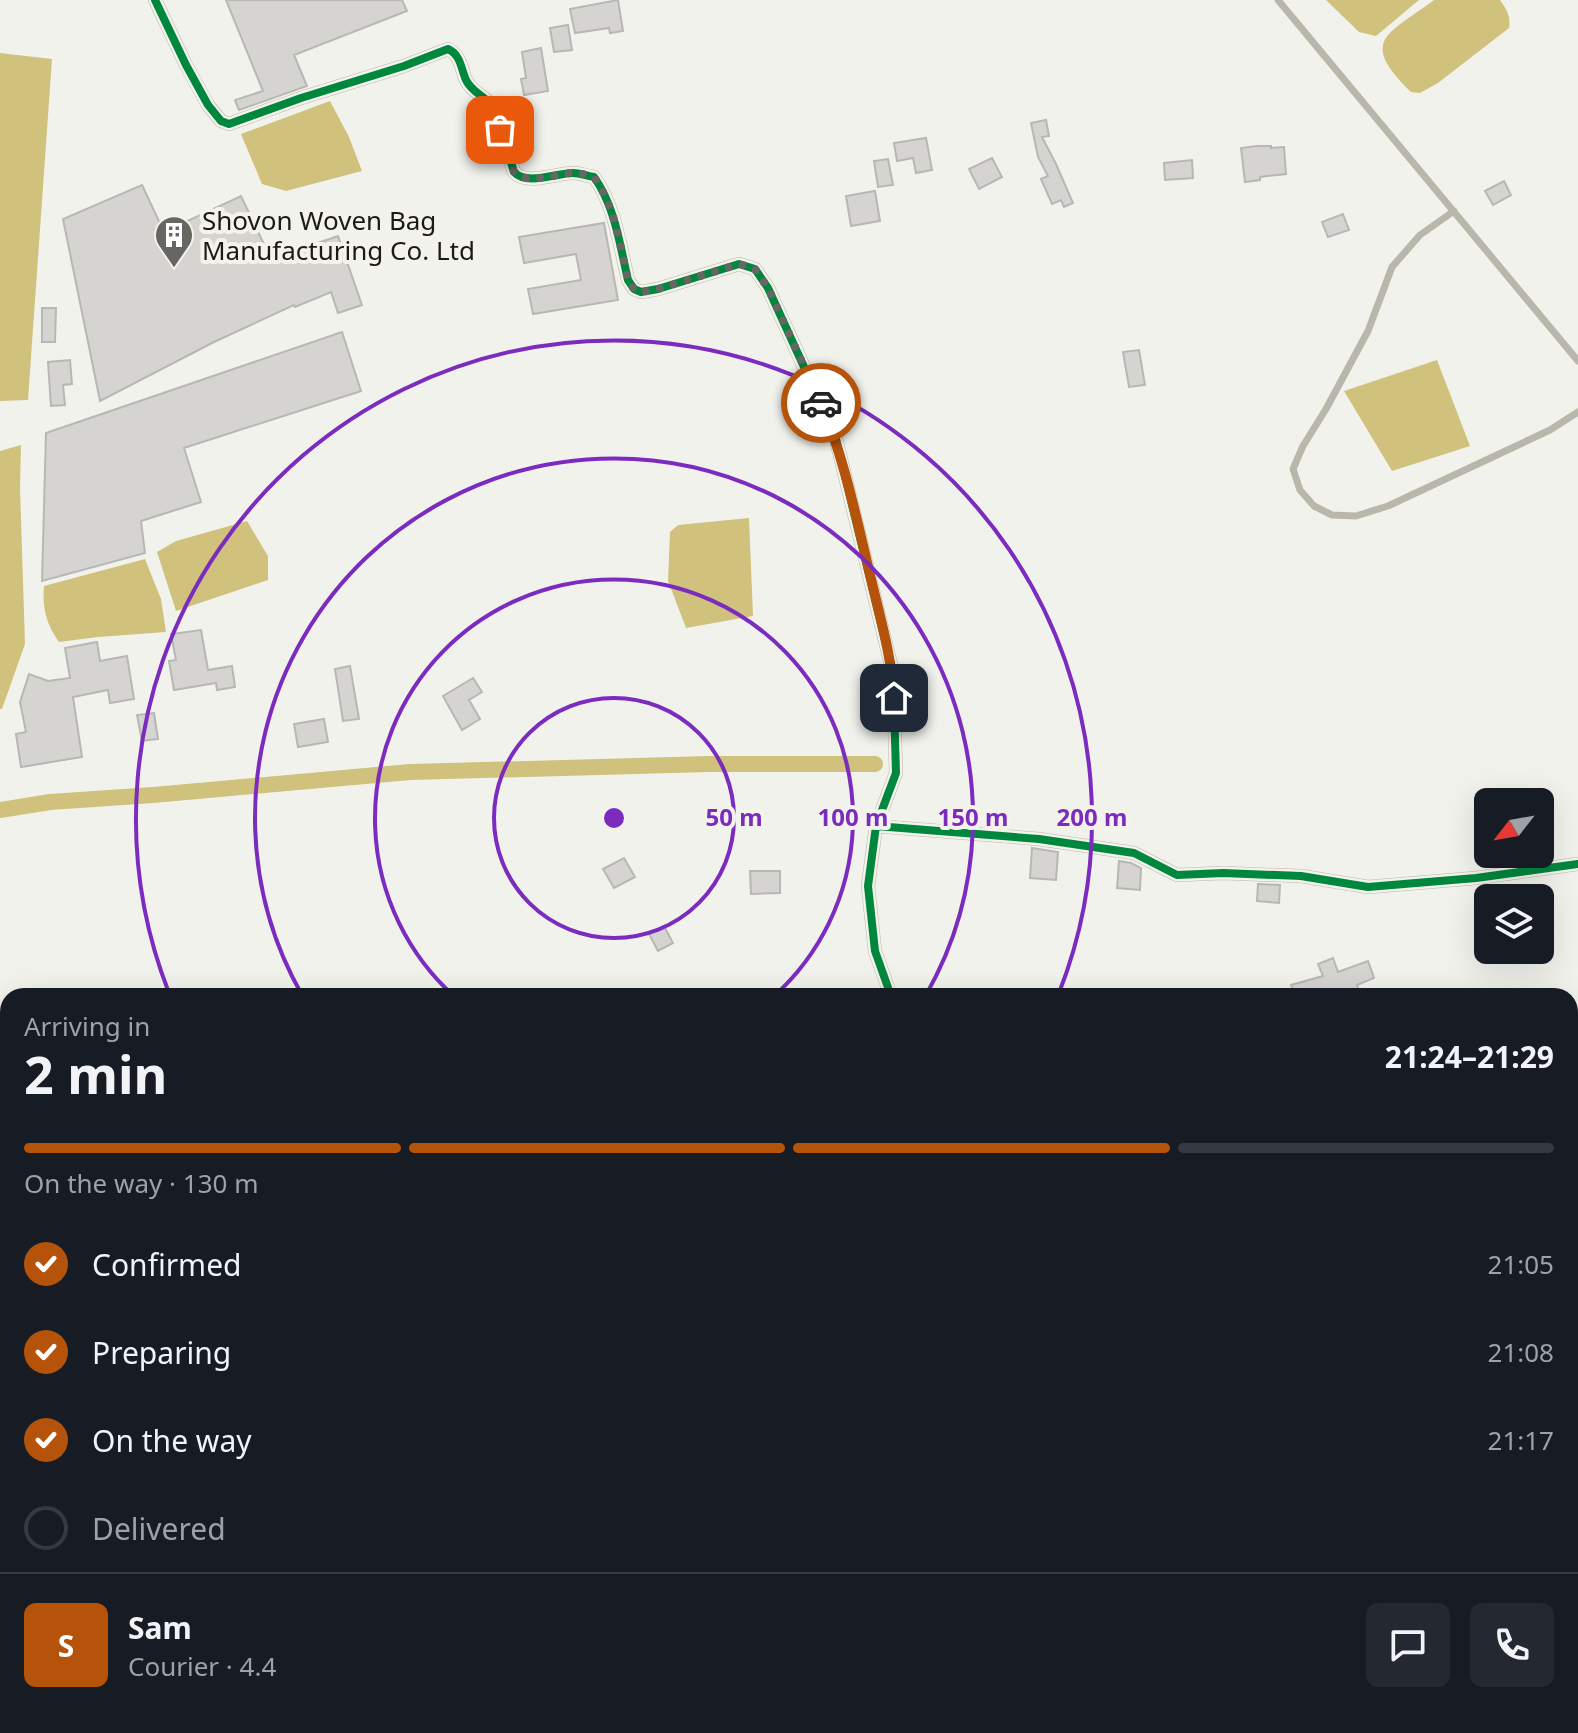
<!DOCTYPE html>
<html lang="en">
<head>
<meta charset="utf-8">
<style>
	body { margin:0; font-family:"Noto Sans",sans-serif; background:#242831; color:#f1f3f6; height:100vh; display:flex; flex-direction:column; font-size:30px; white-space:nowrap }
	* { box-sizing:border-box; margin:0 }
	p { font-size:26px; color:#9ea1a6 }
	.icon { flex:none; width:44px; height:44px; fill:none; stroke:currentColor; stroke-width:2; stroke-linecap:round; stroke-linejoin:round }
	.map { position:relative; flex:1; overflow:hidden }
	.sheet { position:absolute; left:0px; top:988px; width:1578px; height:746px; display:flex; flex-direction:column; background:#171b24; border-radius:24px 24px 0 0; box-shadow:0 8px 32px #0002 }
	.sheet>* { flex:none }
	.needle { width:52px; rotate:239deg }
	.fabs { position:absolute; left:1474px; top:788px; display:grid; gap:16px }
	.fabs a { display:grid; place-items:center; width:80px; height:80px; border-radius:12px; background:#171b24; box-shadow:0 8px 32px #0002; font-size:40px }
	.pin { position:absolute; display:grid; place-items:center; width:68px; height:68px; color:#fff; margin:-34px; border-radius:16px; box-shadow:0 4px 12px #0006 }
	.courier { position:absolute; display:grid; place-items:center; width:80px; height:80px; margin:-40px; border:6px solid #b45309; border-radius:50%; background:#fff; color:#222; box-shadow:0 2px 10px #0007 }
	.overview em { font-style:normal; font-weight:700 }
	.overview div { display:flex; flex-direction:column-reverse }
	.overview { display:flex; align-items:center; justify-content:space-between; height:136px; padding:0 24px }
	h1 { font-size:52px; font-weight:700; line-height:60px }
	.bar { display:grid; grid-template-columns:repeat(4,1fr); gap:12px 8px; align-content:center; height:96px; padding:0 24px }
	.bar i { height:10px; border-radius:6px; background:#363941 }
	.bar .active { background:#b45309 }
	.bar p { grid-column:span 4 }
	.line { display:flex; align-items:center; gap:20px; padding:0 24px; border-top:2px solid #363941 }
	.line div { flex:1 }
	.round { display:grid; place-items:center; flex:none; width:84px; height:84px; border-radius:12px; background:#242831 }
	ol { padding:0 24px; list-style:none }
	li { display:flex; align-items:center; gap:24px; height:88px }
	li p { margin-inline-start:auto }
	li .icon { padding:8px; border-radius:50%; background:#b45309; color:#fff; stroke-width:4 }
	li:last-child { color:#9ea1a6 }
	li i { width:44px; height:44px; border:4px solid #363941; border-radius:50% }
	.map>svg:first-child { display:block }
	.water { fill:#d0c27c }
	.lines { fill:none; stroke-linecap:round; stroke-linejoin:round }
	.canal { stroke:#d0c27c; stroke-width:16 }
	.building { fill:#d5d4d1; stroke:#b7b7b3; stroke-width:2 }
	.lane { stroke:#b9b7ac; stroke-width:7 }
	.street { stroke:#b9b7ac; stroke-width:14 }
	.cycleway-casing { stroke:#f4f3eb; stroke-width:13 }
	.cycleway { stroke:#00873e; stroke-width:8 }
	.done { stroke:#666662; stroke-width:8; stroke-dasharray:0 14.4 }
	.route { stroke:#b45309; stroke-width:10 }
	.ring { fill:none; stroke:#7b2cbf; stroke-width:4 }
	.labels { text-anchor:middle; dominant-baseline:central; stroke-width:8; stroke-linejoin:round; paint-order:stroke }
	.poi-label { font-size:26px; fill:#1b1a17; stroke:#f4f3eb; text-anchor:start }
	.centre { fill:#7b2cbf; stroke:#f4f3eb; stroke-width:4 }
	.ring-label { font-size:24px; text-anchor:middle; font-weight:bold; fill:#7b2cbf; stroke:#f4f3eb; stroke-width:8; stroke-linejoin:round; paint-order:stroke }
</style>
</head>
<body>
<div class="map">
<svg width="1578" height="1733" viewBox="0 0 1578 1733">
	<rect width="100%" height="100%" fill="#f2f2ed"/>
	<path class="water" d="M1326 0H1419L1376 36 1359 32Z
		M1434 0H1500C1507 10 1511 16 1509 28L1438 83 1420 93 1411 92C1358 40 1387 35 1434 0Z
		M0 53 52 59 28 400 0 401Z
		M330 101 349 137 362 171 286 191 262 184 241 134Z
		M1437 360 1470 446 1392 471 1344 391Z
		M21 445 20 487 25 644 2 709H0V451Z
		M749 518 753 616 686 628 668 581 670 532 678 525Z
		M247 521 268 556V580L176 611 157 552 176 541Z
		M145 559 161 599 166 632 98 637 59 642C46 624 42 607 44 586Z
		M0 1143H8V1251L0 1249Z
		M0 1265 8 1266V1521L0 1520Z"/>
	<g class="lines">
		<path class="canal" d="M0 810 50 802 153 795 410 772 709 764H875"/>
	</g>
	<path class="building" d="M226 0H402L407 11 294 55 307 86 239 110 235 100 263 91Z
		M618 0 623 31 610 33 609 28 575 33 570 9Z
		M568 25 572 50 554 52 550 28Z
		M541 48 548 91 524 95 521 79 526 78 522 52Z
		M1046 120 1049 136 1042 137 1056 164 1073 203 1064 207 1061 200 1052 204 1041 179 1048 176 1038 157 1031 123Z
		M926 138 932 170 916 173 913 158 897 161 894 143Z
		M1257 146H1271V148L1284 147 1286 174 1260 177V180L1245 182 1241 148Z
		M992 158 1002 177 979 189 969 169Z
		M888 159 893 185 878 187 874 161Z
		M1192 160 1193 178 1165 180 1164 163Z
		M1504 181 1511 195 1493 205 1485 191Z
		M142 185 164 232 241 196 271 259 338 236 362 305 338 313 331 292 295 307 294 305 214 342 100 401 63 219Z
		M875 191 880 221 851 226 846 196Z
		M1343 214 1349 230 1328 237 1322 222Z
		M604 223 618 300 533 314 528 289 581 280 576 254 524 263 519 237Z
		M42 308H56L55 342H42Z
		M342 332 361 391 184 448 201 502 141 521 145 553 42 581 46 433Z
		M1139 350 1145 385 1129 387 1123 352Z
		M70 360 72 384 63 385 65 405 51 406 48 362Z
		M201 630 208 670 232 666 235 687 217 690 216 683 174 690 169 661 176 660 171 634Z
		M97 642 100 661 127 656 134 699 110 703 108 690 73 697 82 757 21 767 16 734 26 732 20 702 29 674 48 681 70 678 65 648Z
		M350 666 359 719 343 721 335 669Z
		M473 678 482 692 469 700 480 719 462 730 443 696Z
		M154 713 158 739 142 741 137 715Z
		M324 719 328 742 298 747 294 724Z
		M1032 848 1058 852 1056 880 1030 878Z
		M624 858 635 877 614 888 603 869Z
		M1119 861 1131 863 1141 868 1140 890 1117 888Z
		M750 871H780V893L751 894Z
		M1258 884 1280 885 1279 903 1257 901Z
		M664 926 673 943 658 951 649 934Z
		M1333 958 1338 972 1368 961 1374 978 1357 985 1361 996H1295L1291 985 1323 976 1318 964Z"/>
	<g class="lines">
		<path class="lane" d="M1278 0 1578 361
			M1454 211 1420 235 1392 267 1368 331 1326 409 1303 446 1293 469 1300 490 1314 506 1332 515 1356 516 1388 506 1550 430 1578 412
			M0 1561 8 1560
			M91 1726 92 1733"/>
		<path class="street" d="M155 0 186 65 208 105 221 121 229 124 301 98 404 66 448 49C461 55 461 69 466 80 472 93 485 95 492 107 501 121 508 154 514 172 527 186 556 173 573 173 580 173 587 176 594 177 615 206 620 246 628 280L634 289 641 292 658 289 739 264 755 269 768 288 835 435 893 673 896 773 876 826 868 886 875 951 891 996
			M876 826 1039 839 1134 853 1177 875 1223 873 1301 876 1368 887 1476 878 1578 864
			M1163 1726 1164 1733"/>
		<g class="cycleway-casing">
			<path id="cycleway" d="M155 0 186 65 208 105 221 121 229 124 301 98 404 66 448 49C461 55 461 69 466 80 472 93 485 95 492 107 501 121 508 154 514 172 527 186 556 173 573 173 580 173 587 176 594 177 615 206 620 246 628 280L634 289 641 292 658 289 739 264 755 269 768 288 835 435 893 673 896 773 876 826 868 886 875 951 891 996
				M876 826 1039 839 1134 853 1177 875 1223 873 1301 876 1368 887 1476 878 1578 864"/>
		</g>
		<use href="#cycleway" class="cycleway"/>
	</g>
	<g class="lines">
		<path class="done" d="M500 130 514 172C528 186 556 173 574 173 580 173 587 175 594 177 615 206 620 246 628 280L634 289 641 292 658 289 739 264 755 269 768 288 821 403"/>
		<path class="route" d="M821 403C845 460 857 522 872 583 881 621 892 659 894 698"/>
	</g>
	<g class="ring">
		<circle cx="614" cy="818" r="120"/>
		<path d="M454 996A239 239 0 1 1 774 996"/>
		<path d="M302 995A359 359 0 1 1 926 995"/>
		<path d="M169 993A478 478 0 1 1 1059 993"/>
	</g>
	<defs>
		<g id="building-pin" transform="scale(2)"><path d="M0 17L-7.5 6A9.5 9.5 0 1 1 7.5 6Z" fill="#666662" stroke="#f4f3eb"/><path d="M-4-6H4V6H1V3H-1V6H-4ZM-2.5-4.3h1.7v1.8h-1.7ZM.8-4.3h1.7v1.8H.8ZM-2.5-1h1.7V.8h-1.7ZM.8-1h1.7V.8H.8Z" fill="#fff"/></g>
	</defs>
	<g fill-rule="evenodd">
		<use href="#building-pin" x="174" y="235"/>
	</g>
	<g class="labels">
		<g class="poi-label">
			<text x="202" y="220">Shovon Woven Bag<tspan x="202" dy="30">Manufacturing Co. Ltd</tspan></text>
		</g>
	</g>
	<circle cx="614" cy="818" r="12" class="centre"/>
	<g class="ring-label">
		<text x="734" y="826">50 m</text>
		<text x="853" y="826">100 m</text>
		<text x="973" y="826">150 m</text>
		<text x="1092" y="826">200 m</text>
	</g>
</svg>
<div class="fabs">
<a><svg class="needle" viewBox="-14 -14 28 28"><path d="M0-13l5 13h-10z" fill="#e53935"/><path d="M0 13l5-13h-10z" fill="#9ea1a6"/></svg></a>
<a><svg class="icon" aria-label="layers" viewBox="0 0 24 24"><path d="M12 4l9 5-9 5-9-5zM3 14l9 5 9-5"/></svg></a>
</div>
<div class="pin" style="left:500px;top:130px;background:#ea580c"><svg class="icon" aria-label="bag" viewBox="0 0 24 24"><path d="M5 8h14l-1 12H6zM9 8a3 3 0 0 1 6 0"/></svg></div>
<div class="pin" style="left:894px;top:698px;background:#1f2937"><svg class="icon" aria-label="home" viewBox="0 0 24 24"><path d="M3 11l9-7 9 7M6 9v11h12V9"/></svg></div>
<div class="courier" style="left:821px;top:403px"><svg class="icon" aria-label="car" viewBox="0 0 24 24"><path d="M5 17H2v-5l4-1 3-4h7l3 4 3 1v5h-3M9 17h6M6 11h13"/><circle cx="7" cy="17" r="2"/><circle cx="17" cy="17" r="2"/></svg></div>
<section class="sheet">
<div class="overview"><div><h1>2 min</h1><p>Arriving in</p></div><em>21:24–21:29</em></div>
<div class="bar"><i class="active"></i><i class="active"></i><i class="active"></i><i></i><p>On the way · 130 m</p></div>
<ol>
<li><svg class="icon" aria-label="check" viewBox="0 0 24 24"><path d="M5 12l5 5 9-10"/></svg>Confirmed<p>21:05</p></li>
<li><svg class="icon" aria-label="check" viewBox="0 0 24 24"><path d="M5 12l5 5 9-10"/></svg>Preparing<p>21:08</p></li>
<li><svg class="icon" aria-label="check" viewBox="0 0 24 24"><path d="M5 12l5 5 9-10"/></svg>On the way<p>21:17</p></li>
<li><i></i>Delivered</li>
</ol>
<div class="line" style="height:144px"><b class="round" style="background:#b45309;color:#fff">S</b><div><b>Sam</b><p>Courier · 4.4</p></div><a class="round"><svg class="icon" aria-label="chat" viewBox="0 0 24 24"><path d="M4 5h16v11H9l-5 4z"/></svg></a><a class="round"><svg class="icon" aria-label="phone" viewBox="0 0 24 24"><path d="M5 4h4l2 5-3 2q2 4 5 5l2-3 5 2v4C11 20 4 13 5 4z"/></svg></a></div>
</section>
</div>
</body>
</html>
